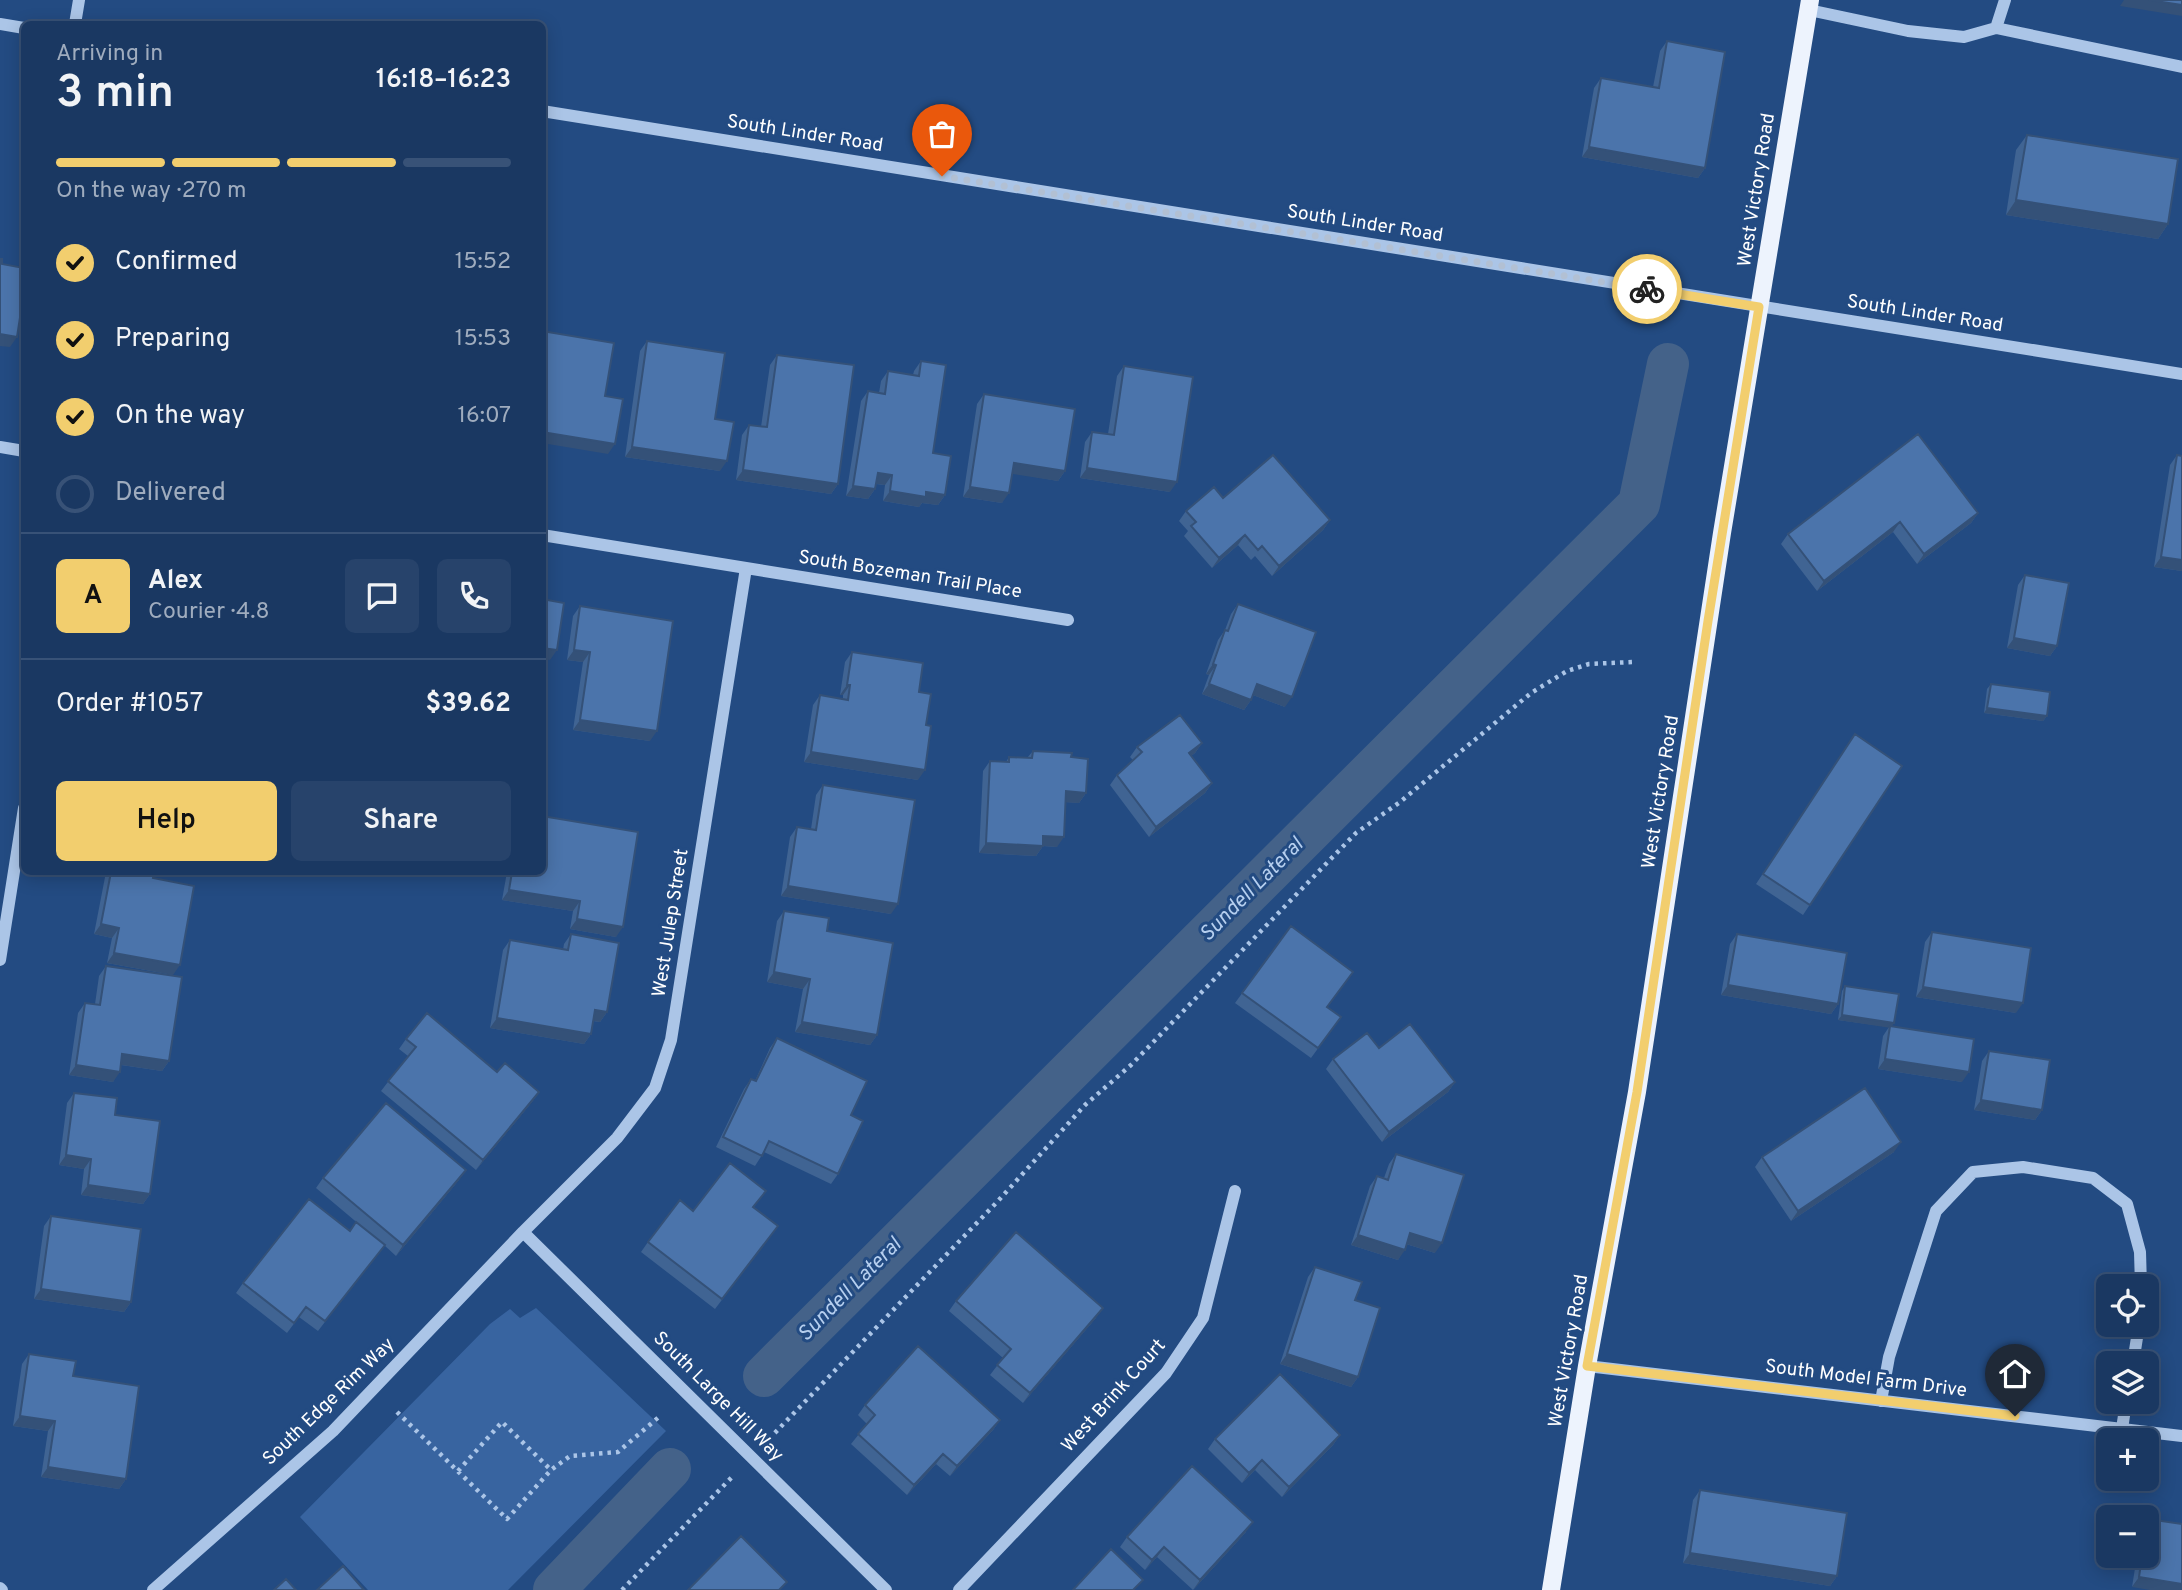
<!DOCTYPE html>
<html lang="en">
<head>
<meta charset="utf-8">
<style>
	body { margin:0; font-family:Overpass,sans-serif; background:#27436b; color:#f1f3f6; height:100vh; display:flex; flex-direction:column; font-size:26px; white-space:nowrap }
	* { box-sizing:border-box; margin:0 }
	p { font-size:23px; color:#9facbe }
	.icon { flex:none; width:38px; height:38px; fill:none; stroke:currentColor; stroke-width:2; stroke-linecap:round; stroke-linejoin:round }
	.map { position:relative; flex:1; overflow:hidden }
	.details { position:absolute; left:21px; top:21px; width:525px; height:854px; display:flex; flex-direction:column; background:#1a3862; border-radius:10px; box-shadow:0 4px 18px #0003,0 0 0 2px #385277 }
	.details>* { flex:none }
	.buttons { position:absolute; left:2096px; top:1274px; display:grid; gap:14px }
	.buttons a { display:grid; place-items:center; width:63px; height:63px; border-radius:10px; background:#1a3862; box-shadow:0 4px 18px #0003,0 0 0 2px #385277; font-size:35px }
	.pin { position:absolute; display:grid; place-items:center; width:60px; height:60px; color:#fff; margin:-72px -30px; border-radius:50% 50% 50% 0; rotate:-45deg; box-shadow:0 0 7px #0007 }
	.pin .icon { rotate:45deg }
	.courier { position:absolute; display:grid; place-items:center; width:70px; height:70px; margin:-35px; border:5px solid #f2ce6e; border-radius:50%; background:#fff; color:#222; box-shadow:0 2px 9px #0007 }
	.summary em { font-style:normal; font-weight:600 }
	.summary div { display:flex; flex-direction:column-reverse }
	.summary { display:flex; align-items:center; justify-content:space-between; height:119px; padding:0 35px }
	h1 { font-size:46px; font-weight:600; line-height:52px }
	.bar { display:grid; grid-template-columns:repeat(4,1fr); gap:10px 7px; align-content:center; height:84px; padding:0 35px }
	.bar i { height:9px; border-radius:5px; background:#385277 }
	.bar .selected { background:#f2ce6e }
	.bar p { grid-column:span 4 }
	.line { display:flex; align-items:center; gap:18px; padding:0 35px; border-top:2px solid #385277 }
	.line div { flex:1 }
	.round { display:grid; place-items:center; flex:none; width:74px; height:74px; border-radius:10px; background:#27436b }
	ol { padding:0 35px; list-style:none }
	li { display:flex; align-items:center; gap:21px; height:77px }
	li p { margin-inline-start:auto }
	li .icon { padding:7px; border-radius:50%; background:#f2ce6e; color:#111; stroke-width:4 }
	li:last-child { color:#9facbe }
	li i { width:38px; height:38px; border:4px solid #385277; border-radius:50% }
	.cta { display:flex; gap:14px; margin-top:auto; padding:14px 35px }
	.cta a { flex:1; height:80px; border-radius:10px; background:#f2ce6e; color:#111; font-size:28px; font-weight:600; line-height:80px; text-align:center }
	.cta a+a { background:#27436b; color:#f1f3f6 }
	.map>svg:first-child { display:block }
	.green { fill:#3864a0 }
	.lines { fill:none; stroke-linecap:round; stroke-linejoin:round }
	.canal { stroke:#446289; stroke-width:42 }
	.path { stroke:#abc5e7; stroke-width:4.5; stroke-dasharray:3.5 5; stroke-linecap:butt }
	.minor { stroke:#abc5e7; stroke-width:12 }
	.major { stroke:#edf3fd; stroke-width:18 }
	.wall { fill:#406493 }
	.shaded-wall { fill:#345178 }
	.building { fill:#4b74ab; stroke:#345178; stroke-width:2 }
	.done { stroke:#b2c0d3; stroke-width:7; stroke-dasharray:0 12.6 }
	.route { stroke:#f2ce6e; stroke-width:9 }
	.labels { text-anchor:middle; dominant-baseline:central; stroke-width:6; stroke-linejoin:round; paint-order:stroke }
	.street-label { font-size:19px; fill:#fff; stroke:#234b82 }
	.water-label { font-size:21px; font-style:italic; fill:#b6cfef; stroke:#234b82 }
</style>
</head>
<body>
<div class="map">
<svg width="2182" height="1590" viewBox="0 0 2182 1590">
	<rect width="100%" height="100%" fill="#234b82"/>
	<path class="green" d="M536 1308 666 1431 508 1590H368L300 1517 490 1324 510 1309 520 1318Z"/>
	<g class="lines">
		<path class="canal" d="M764 1376 1639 504 1668 364
			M554 1590 670 1469"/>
		<path class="path" d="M397 1412 507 1519 551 1470 570 1456 618 1452 660 1416
			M769 1439 998 1201 1085 1105 1131 1065 1356 833 1400 802 1531 693 1567 671 1589 664 1633 662
			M458 1471 502 1422 551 1470
			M622 1590 734 1475"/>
		<path class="minor" d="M1809 10 1908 31 1964 37 1996 28 2005 0
			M0 24 24 28
			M75 24 79 0
			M1996 28 2182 67
			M542 111 2182 374
			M0 447 24 451
			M542 535 1068 620
			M0 960 24 808
			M523 1232 886 1590
			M2133 1363 2139 1325
			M1587 1366 2182 1436
			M1881 1401 1889 1357 1936 1211 1973 1172 2023 1167 2093 1178 2127 1204 2140 1252 2141 1286
			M2122 1429 2126 1402
			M0 1588 2 1590
			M153 1590 333 1431 523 1232 617 1138 655 1088 671 1040 746 568
			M959 1590 1166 1373 1203 1318 1235 1191"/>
		<path class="major" d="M1551 1590 1587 1366 1637 1092 1722 533 1810 0"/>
	</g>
	<path class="wall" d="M1667 41 1705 168 1698 178 1582 157 1594 88 1601 78 1653 87 1660 51Z
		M2027 135 2168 224 2158 239 2006 215 2016 150Z
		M647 341 715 419 720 471 625 457 640 351Z
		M777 355 838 484 831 494 736 480 742 435 749 425 761 427 770 365Z
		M921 361 933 453 945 495 938 505 922 503 919 507 883 501 885 485 876 484 875 489 868 499 846 496 861 401 868 391 879 393 881 381 888 371 913 375 914 371Z
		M1124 366 1170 492 1080 478 1085 442 1092 432 1108 434 1117 376Z
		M984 394 1065 471 1058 481 1013 473 1002 503 963 497 977 404Z
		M2177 455 2182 571 2154 567 2170 465Z
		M1223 498 1330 520 1323 530 1272 576 1255 556 1251 560 1238 545 1212 568 1184 536 1188 531 1179 521 1186 511Z
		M1978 513 1971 523 1917 564 1893 532 1817 591 1781 544 1788 534Z
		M2025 575 2057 646 2050 656 2007 648 2018 585Z
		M1238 604 1285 707 1253 695 1251 700 1244 710 1202 694 1209 675 1206 674 1218 640 1225 630 1231 614Z
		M580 606 650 741 573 730 583 662 567 660 573 616Z
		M852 652 919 692 918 780 804 762 813 705 820 695 843 699V695H840L845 662Z
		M1991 684 2047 716 2043 721 1984 713 1987 689Z
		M1855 734 1902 766 1803 915 1756 884Z
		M1202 743 1195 753 1191 756 1212 783 1205 793 1149 837 1110 785 1117 775 1133 760 1130 757 1137 747Z
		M1033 751 1071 757 1086 793 1079 803 1066 802 1057 847 1043 846 1036 856 979 853 983 771 990 761 1006 762 1009 757 1027 758Z
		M823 785 891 914 781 896 790 837 797 827 811 829 816 795Z
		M638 832 616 937 570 929 573 911 502 900 507 872H542Z
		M106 872H154L153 878 173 975 107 963 112 938 94 934Z
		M784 911 827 931 877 1035 870 1045 795 1032 803 989 767 982 777 921Z
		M1291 926 1327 1007 1341 1017 1311 1058 1235 1003Z
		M1932 932 2016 1013 1916 997 1925 942Z
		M571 934 607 1012 600 1022 593 1021 591 1034 584 1044 490 1028 503 950 510 940 563 950 564 944Z
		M1737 934 1838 1004 1831 1014 1721 995 1730 944Z
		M106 966 169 1061 162 1071 121 1065 113 1082 69 1075 78 1013 85 1003 95 1004 99 976Z
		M1845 986 1892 1026 1962 1082 1878 1069 1883 1036 1889 1027 1838 1020 1842 991Z
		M777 1038 851 1115 838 1174 831 1184 764 1152 755 1166 716 1147 744 1089 751 1079 755 1081 770 1048Z
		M406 1039 539 1092 532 1102 476 1170 381 1091 408 1056 399 1049Z
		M1379 1048 1455 1082 1448 1092 1382 1142 1326 1069 1333 1059Z
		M1989 1051 2042 1110 2035 1120 1974 1110 1982 1061Z
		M74 1093 115 1115 150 1194 143 1204 81 1195 84 1169 59 1165 67 1103Z
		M1894 1152 1791 1221 1755 1167 1762 1157Z
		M1396 1154 1435 1253 1406 1244 1398 1260 1351 1245 1370 1186 1377 1176 1384 1178 1389 1164Z
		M323 1178 459 1180 396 1256 384 1245 318 1331 299 1317 287 1333 236 1293 243 1283 350 1231 373 1236 316 1188Z
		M754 1207 778 1226 715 1309 641 1252 648 1242 693 1211Z
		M51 1216 131 1302 124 1312 34 1299 44 1226Z
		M1315 1267 1355 1300 1358 1377 1351 1387 1280 1364 1308 1277Z
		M956 1301 1096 1318 1023 1403 990 1375 1003 1358 949 1311Z
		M29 1354 126 1479 119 1489 41 1477 48 1431 13 1426 22 1364Z
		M865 1405 1000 1420 993 1430 950 1476 936 1464 907 1495 851 1444 867 1424 858 1415Z
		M1340 1435 1333 1445 1282 1497 1255 1470 1242 1483 1208 1449 1215 1439Z
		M1700 1490 1837 1576 1830 1586 1683 1563 1693 1500Z
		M2148 1519 2182 1524 2132 1587 2137 1556H2147V1520Z
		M1246 1532 1193 1590 1157 1557 1145 1570 1120 1547 1127 1537Z"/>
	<path class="shaded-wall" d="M2124 0H2149L2182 5V16L2120 6Z
		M1589 147 1705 168 1698 178 1582 157Z
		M2016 200 2168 224 2158 239 2006 215Z
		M0 334 17 337 10 347 0 346Z
		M542 432 615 444 608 454 542 443Z
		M632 447 727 461 720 471 625 457Z
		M1014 463 1065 471 1058 481 1007 473Z
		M1087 468 1177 482 1170 492 1080 478Z
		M743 470 838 484 831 494 736 480Z
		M878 473 892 475 885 485 871 483Z
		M853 486 875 489 868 499 846 496Z
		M970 487 1009 493 1002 503 963 497Z
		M890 491 926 492 945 495 938 505 922 503 919 507 883 501Z
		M1978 513 1971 523 1917 564 1924 554Z
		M1330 520 1323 530 1272 576 1279 566Z
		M1900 522 1893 532 1817 591 1824 581Z
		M1245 535 1238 545 1212 568 1219 558Z
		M2161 557 2182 560V571L2154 567Z
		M2014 638 2057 646 2050 656 2007 648Z
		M542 648 557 650 550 660 542 659Z
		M574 650 590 652 583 662 567 660Z
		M1213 664 1216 665 1209 675 1206 674Z
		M1209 684 1251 700 1244 710 1202 694Z
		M1257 684 1292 697 1285 707 1250 694Z
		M847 685H850L843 695H840Z
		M1987 708 2047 716 2043 721 1984 713Z
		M580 720 657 731 650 741 573 730Z
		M1202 743 1195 753 1182 763 1189 753Z
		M811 752 925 770 918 780 804 762Z
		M1212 783 1205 793 1149 837 1156 827Z
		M1066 791 1086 793 1079 803 1059 802Z
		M1043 836 1064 837 1057 847 1043 846 1036 856 979 853 986 843Z
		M788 886 898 904 891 914 781 896Z
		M509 890 580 901 573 911 502 900Z
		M577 919 623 927 616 937 570 929Z
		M101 924 119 928 112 938 94 934Z
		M114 953 180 965 173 975 107 963Z
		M774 972 810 979 803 989 767 982Z
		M1728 985 1838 1004 1831 1014 1721 995Z
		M1923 987 2023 1003 2016 1013 1916 997Z
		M595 1010 607 1012 600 1022 588 1020Z
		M1842 1015 1894 1023 1891 1028 1838 1020Z
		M497 1018 591 1034 584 1044 490 1028Z
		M802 1022 877 1035 870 1045 795 1032Z
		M122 1054 169 1061 162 1071 115 1064Z
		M1885 1059 1969 1072 1962 1082 1878 1069Z
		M76 1065 120 1072 113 1082 69 1075Z
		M1455 1082 1448 1092 1382 1142 1389 1132Z
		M539 1092 532 1102 476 1170 483 1160Z
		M1981 1100 2042 1110 2035 1120 1974 1110Z
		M1901 1142 1894 1152 1791 1221 1798 1211Z
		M66 1155 91 1159 84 1169 59 1165Z
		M466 1170 459 1180 396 1256 403 1245Z
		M88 1185 150 1194 143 1204 81 1195Z
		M1410 1233 1442 1243 1435 1253 1403 1243Z
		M1358 1235 1405 1250 1398 1260 1351 1245Z
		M41 1289 131 1302 124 1312 34 1299Z
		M1103 1308 1096 1318 1023 1403 1030 1393Z
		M1287 1354 1358 1377 1351 1387 1280 1364Z
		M20 1416 55 1421 48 1431 13 1426Z
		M1000 1420 993 1430 950 1476 957 1466Z
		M1340 1435 1333 1445 1282 1497 1289 1487Z
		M943 1454 936 1464 907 1495 914 1485Z
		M1262 1460 1255 1470 1242 1483 1249 1473Z
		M48 1467 126 1479 119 1489 41 1477Z
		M1253 1522 1246 1532 1193 1590 1200 1580Z
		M1164 1547 1157 1557 1145 1570 1152 1560Z
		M1690 1553 1837 1576 1830 1586 1683 1563Z
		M2139 1577 2182 1584V1590H2150L2132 1587Z"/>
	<path class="building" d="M2149 0H2182V5Z
		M1667 41 1725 52 1705 168 1589 147 1601 78 1659 88Z
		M2027 135 2178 159 2168 224 2016 200Z
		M0 259H2V264L24 268V292L17 337 0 334Z
		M542 331 614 343 605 396 623 399 615 444 542 432Z
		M647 341 725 353 715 419 734 422 727 461 632 447Z
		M777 355 854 365 838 484 743 470 749 425 767 427Z
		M921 361 946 365 933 453 951 456 945 495 926 492V497L890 491 892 475 878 473 875 489 853 486 868 391 885 394 888 371 919 376Z
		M1124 366 1193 377 1177 482 1087 468 1092 432 1114 435Z
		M984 394 1075 409 1065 471 1014 463 1009 493 970 487Z
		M1918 434 1978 513 1924 554 1900 522 1824 581 1788 534Z
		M1273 455 1330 520 1279 566 1262 546 1258 550 1245 535 1219 558 1191 526 1196 522 1186 511 1214 487 1223 498Z
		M2177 455 2182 456V560L2161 557Z
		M2025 575 2069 583 2057 646 2014 638Z
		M542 599 564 603 557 650 542 648Z
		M1238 604 1316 632 1292 697 1257 684 1251 700 1209 684 1216 665 1213 664 1225 630 1228 631Z
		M580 606 673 621 657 731 580 720 590 652 574 650Z
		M852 652 923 663 919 692 931 694 926 725 931 726 925 770 811 752 820 695 848 700 850 685H847Z
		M1991 684 2050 692 2047 716 1987 708Z
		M1180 715 1202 743 1189 753 1212 783 1156 827 1117 775 1142 752 1137 747Z
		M1855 734 1902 766 1810 905 1763 874Z
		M1033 751 1072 753 1071 757 1088 759 1086 793 1066 791 1064 837 1043 836V846L986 843 990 761 1009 762V757L1032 758Z
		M823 785 915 800 898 904 788 886 797 827 816 830Z
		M542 816 638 832 623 927 577 919 580 901 509 890 512 872H542Z
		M111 872H154L153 878 194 886 180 965 114 953 119 928 101 924Z
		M784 911 829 918 827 931 893 943 877 1035 802 1022 810 979 774 972Z
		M1291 926 1353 972 1327 1007 1341 1017 1318 1048 1242 993Z
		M1932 932 2031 948 2023 1003 1923 987Z
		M571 934 619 943 607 1012 595 1010 591 1034 497 1018 510 940 568 950Z
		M1737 934 1847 953 1838 1004 1728 985Z
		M106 966 182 977 169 1061 122 1054 120 1072 76 1065 85 1003 100 1005Z
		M1845 986 1899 994 1894 1023 1842 1015Z
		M427 1013 497 1072 505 1063 539 1092 483 1160 388 1081 416 1047 406 1039Z
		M1410 1024 1455 1082 1389 1132 1333 1059 1367 1033 1379 1048Z
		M1890 1026 1974 1039 1969 1072 1885 1059Z
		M777 1038 867 1081 851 1115 863 1121 838 1174 769 1141 762 1156 723 1137 751 1079 756 1081Z
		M1989 1051 2050 1060 2042 1110 1981 1100Z
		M1865 1088 1901 1142 1798 1211 1762 1157Z
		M74 1093 117 1098 115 1115 160 1121 150 1194 88 1185 91 1159 66 1155Z
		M386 1103 466 1170 403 1245 323 1178Z
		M1396 1154 1464 1175 1442 1243 1410 1233 1405 1250 1358 1235 1377 1176 1388 1180Z
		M730 1163 766 1191 753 1207 778 1226 722 1299 648 1242 680 1200 693 1211Z
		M309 1199 350 1231 356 1222 385 1245 325 1321 306 1307 294 1323 243 1283Z
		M51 1216 141 1229 131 1302 41 1289Z
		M1016 1232 1103 1308 1030 1393 997 1365 1011 1349 956 1301Z
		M1315 1267 1362 1282 1355 1300 1380 1308 1358 1377 1287 1354Z
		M918 1346 1000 1420 957 1466 943 1454 914 1485 858 1434 875 1415 865 1405Z
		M29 1354 76 1361 73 1376 139 1386 126 1479 48 1467 55 1421 20 1416Z
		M1280 1374 1340 1435 1289 1487 1262 1460 1249 1473 1215 1439Z
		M1192 1466 1253 1522 1200 1580 1164 1547 1152 1560 1127 1537Z
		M1700 1490 1847 1513 1837 1576 1690 1553Z
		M2148 1519 2182 1524V1584L2139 1577 2142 1556H2147Z
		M741 1536 787 1582 779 1590H688Z
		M1111 1549 1143 1580 1133 1590H1073Z
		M343 1566 364 1590H317Z
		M286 1579 296 1590H274Z"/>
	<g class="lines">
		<path class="done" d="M942 176 1647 289"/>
		<path class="route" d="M1647 289 1759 307 1708 621 1637 1092 1587 1366 2015 1416"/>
	</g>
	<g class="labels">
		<g class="street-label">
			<text transform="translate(805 134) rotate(9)">South Linder Road</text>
			<text transform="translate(1757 190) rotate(-81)">West Victory Road</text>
			<text transform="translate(1365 224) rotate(9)">South Linder Road</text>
			<text transform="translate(1925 314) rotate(9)">South Linder Road</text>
			<text transform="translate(910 575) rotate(9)">South Bozeman Trail Place</text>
			<text transform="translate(1661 792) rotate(-81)">West Victory Road</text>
			<text transform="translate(671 923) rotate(-81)">West Julep Street</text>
			<text transform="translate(1569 1351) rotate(-80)">West Victory Road</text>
			<text transform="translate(1866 1379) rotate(7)">South Model Farm Drive</text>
			<text transform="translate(1114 1396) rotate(-48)">West Brink Court</text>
			<text transform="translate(718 1397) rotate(45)">South Large Hill Way</text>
			<text transform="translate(329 1402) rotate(-44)">South Edge Rim Way</text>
		</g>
		<g class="water-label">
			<text transform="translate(1252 890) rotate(-45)">Sundell Lateral</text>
			<text transform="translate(850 1290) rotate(-45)">Sundell Lateral</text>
		</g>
	</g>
</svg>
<div class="buttons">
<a><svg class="icon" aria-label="locate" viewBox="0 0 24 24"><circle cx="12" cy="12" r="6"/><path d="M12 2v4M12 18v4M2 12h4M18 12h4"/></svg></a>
<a><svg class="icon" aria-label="layers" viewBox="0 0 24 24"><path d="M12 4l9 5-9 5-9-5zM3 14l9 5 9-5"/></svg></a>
<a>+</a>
<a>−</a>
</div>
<div class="pin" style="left:942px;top:176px;background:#ea580c"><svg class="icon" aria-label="bag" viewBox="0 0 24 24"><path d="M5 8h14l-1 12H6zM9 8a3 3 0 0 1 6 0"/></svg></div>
<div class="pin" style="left:2015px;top:1416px;background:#1f2937"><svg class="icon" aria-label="home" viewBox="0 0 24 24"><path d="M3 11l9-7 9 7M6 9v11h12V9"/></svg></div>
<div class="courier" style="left:1647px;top:289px"><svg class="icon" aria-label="bike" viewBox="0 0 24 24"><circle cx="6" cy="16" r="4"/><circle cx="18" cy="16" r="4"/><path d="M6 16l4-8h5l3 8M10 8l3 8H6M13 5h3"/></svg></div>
<section class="details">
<div class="summary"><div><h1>3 min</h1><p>Arriving in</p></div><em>16:18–16:23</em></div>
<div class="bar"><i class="selected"></i><i class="selected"></i><i class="selected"></i><i></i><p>On the way · 270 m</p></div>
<ol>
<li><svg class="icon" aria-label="check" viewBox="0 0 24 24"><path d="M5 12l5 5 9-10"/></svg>Confirmed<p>15:52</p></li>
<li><svg class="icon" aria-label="check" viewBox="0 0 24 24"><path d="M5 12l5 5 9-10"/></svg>Preparing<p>15:53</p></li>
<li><svg class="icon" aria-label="check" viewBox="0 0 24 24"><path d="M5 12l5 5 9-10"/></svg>On the way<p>16:07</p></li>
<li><i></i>Delivered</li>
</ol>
<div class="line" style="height:126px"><b class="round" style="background:#f2ce6e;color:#111">A</b><div><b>Alex</b><p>Courier · 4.8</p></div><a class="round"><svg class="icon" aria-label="chat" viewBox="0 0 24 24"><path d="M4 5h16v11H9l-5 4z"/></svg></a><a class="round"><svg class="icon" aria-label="phone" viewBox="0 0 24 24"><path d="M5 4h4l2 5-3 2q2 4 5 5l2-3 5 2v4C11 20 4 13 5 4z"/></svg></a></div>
<div class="line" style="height:91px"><div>Order #1057</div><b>$39.62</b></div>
<div class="cta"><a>Help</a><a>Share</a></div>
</section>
</div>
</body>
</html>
